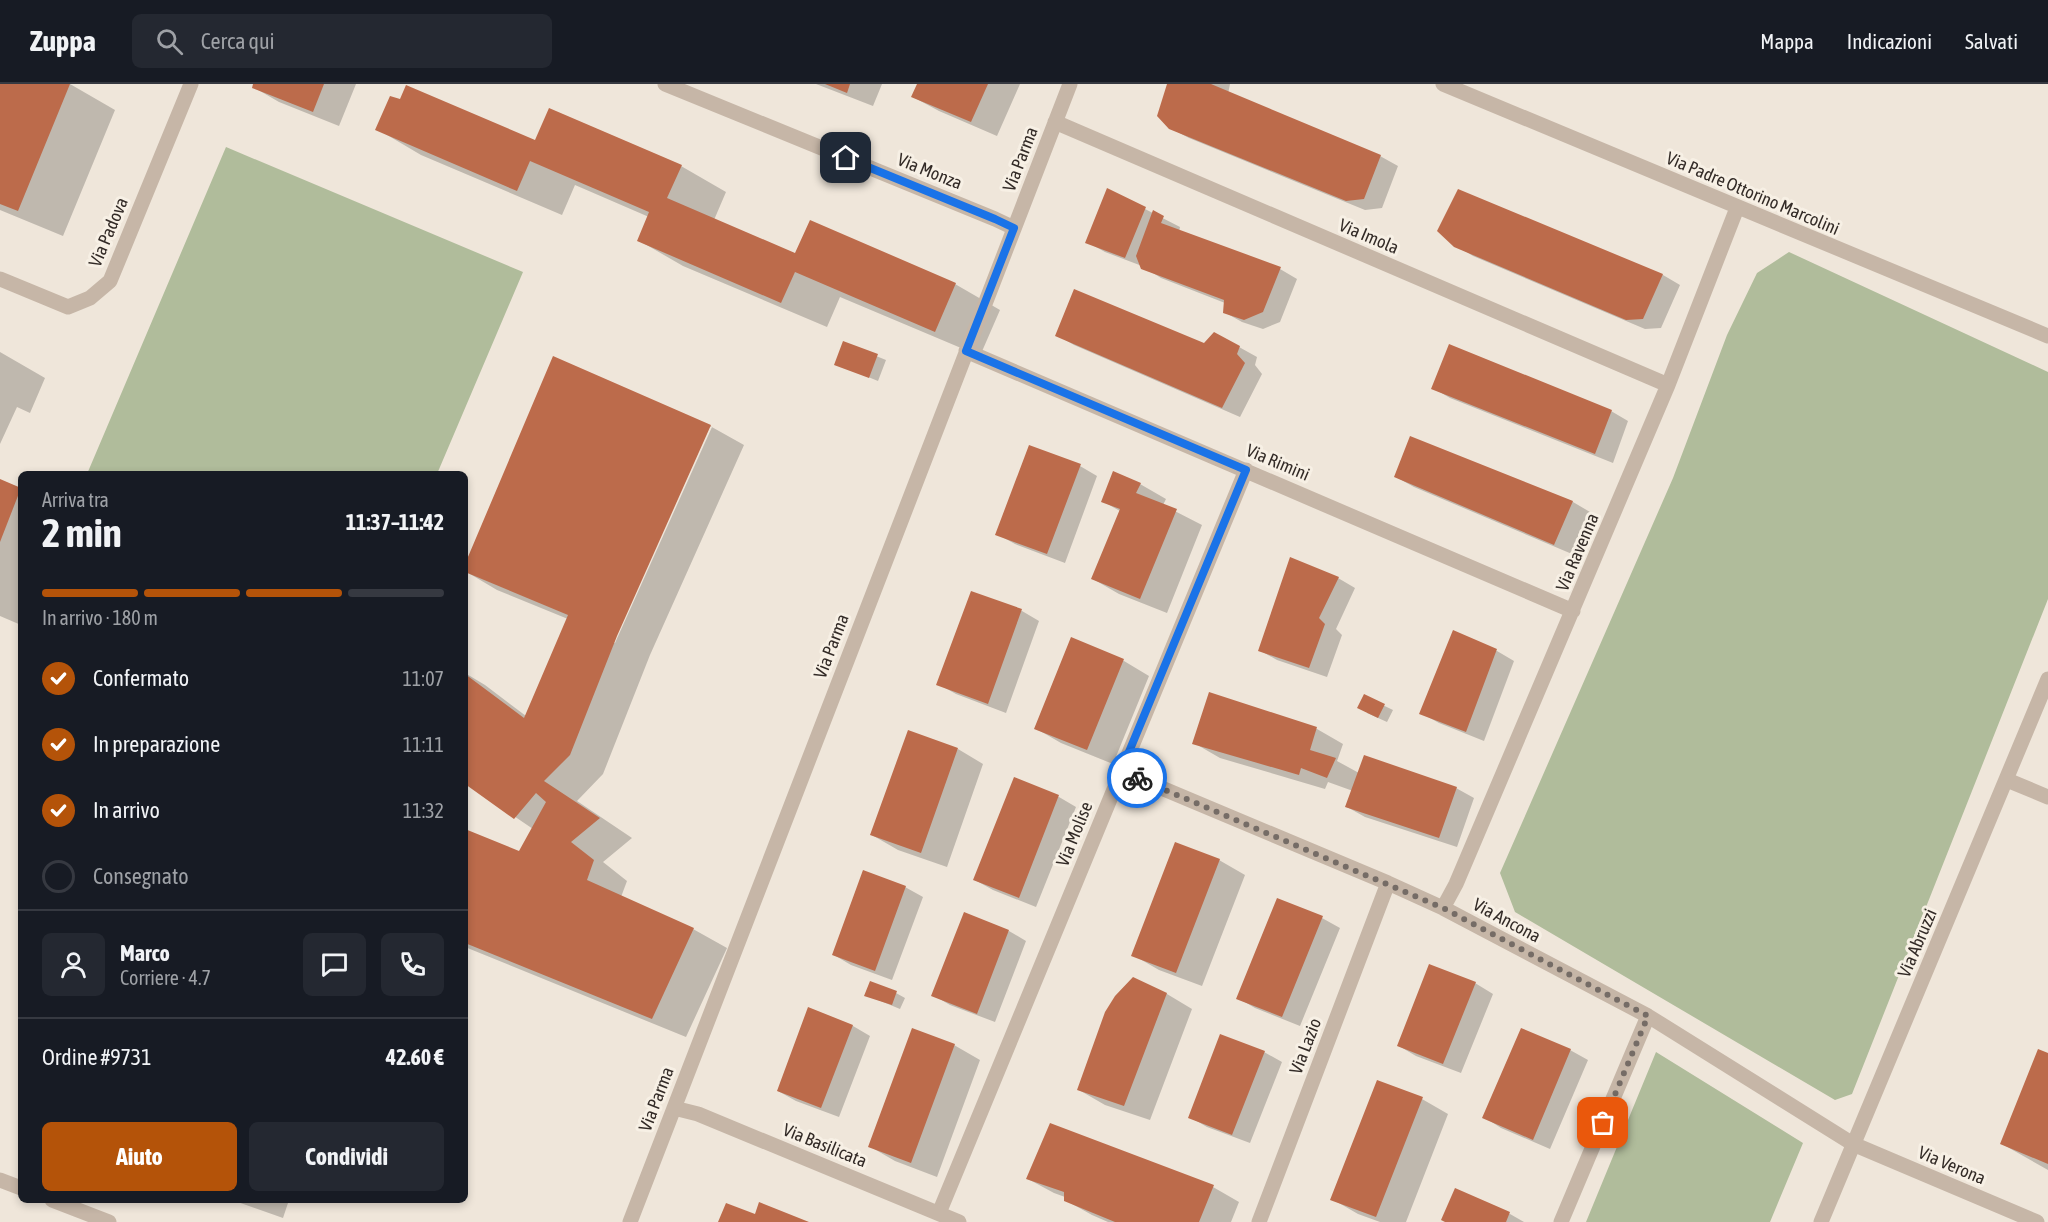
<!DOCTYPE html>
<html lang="it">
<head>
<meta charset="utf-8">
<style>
	body { margin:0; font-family:"Asap Condensed",sans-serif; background:#242831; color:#f1f3f6; height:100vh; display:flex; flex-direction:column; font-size:22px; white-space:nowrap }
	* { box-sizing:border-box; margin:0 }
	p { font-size:20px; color:#9ea1a6 }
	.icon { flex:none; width:33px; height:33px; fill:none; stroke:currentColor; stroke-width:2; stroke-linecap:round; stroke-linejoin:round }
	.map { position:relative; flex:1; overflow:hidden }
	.sheet { position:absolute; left:18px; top:387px; width:450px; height:732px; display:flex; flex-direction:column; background:#171b24; border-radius:9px; box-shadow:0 3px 9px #0003 }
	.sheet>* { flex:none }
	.pin { position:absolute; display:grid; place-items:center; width:51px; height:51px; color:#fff; margin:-26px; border-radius:12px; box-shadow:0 3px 9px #0006 }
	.courier { position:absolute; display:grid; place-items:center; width:60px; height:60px; margin:-30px; border:4px solid #1a73e8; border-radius:50%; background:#fff; color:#222; box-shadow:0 2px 8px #0007 }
	.headline em { font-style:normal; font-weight:700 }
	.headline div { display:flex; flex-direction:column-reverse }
	.headline { display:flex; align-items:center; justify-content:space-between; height:102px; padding:0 24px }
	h1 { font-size:39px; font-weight:700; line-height:45px }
	.bar { display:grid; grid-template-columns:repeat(4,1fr); gap:9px 6px; align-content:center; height:72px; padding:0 24px }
	.bar i { height:8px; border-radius:4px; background:#363941 }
	.bar .on { background:#b45309 }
	.bar p { grid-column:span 4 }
	.line { display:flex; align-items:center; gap:15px; padding:0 24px; border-top:2px solid #363941 }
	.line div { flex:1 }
	.round { display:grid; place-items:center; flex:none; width:63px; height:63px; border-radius:9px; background:#242831 }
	ol { padding:0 24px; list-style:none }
	li { display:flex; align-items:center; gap:18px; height:66px }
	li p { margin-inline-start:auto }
	li .icon { padding:6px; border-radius:50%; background:#b45309; color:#fff; stroke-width:4 }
	li:last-child { color:#9ea1a6 }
	li i { width:33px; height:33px; border:3px solid #363941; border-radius:50% }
	.button { display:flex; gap:12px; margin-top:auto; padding:12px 24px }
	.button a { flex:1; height:69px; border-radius:9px; background:#b45309; color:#fff; font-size:24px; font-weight:700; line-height:69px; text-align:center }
	.button a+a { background:#242831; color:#f1f3f6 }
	header { display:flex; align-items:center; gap:36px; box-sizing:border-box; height:84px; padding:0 30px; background:#171b24; border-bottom:2px solid #363941 }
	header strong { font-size:28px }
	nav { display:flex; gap:33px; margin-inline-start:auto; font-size:21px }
	.search { width:420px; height:54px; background:#242831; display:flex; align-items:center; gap:15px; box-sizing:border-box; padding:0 21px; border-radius:9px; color:#9ea1a6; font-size:22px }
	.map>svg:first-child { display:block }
	.green { fill:#b0bc9b }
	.shadow { fill:#0003; fill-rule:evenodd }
	.building { fill:#bc6b4b }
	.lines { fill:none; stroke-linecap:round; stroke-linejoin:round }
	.street { stroke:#c6b6a7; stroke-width:15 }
	.done { stroke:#756c66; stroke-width:6; stroke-dasharray:0 10.8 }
	.route { stroke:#1a73e8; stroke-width:8 }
	.labels { text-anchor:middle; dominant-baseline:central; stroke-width:6; stroke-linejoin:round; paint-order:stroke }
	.street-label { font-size:18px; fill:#332b27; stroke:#f7f0e5 }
</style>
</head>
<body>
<header>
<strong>Zuppa</strong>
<div class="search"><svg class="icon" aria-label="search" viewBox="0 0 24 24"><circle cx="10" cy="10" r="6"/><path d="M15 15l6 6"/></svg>Cerca qui</div>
<nav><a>Mappa</a><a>Indicazioni</a><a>Salvati</a></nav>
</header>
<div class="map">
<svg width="2048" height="1138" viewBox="0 0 2048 1138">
	<rect width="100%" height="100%" fill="#efe6da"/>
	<path class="green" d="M226 63 523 188 437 390H87Z
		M1789 168 2048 288V515L1852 1010 1835 1016 1515 828 1500 789 1673 394 1727 251 1757 189Z
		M1656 968 1803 1059 1770 1138H1586Z"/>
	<path class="shadow" d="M0 0H70L115 26 63 152 0 126Z
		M255 0H356L339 42 279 18 253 3Z
		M816 0H882L873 22Z
		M919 0H1020L997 52 939 27 913 13Z
		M1169 0H1230L1228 10 1380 72 1398 82 1382 124 1365 126 1189 54 1170 44Z
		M377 45 535 58 681 82 726 108 714 136 796 171 955 200 1000 226 980 272 840 213 827 243 683 182 638 156 649 133 575 101 562 131 421 71Z
		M1459 107 1663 191 1680 201 1661 244 1645 245 1473 172 1455 161Z
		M1145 125 1180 143 1179 148 1280 185 1297 195 1280 238 1263 245 1242 238 1224 228 1225 219 1161 194 1142 182 1105 168 1087 158Z
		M1057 251 1239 263 1257 273 1255 281 1262 290 1240 333 1074 261Z
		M844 259 886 276 878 297 836 280Z
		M0 268 45 294 30 329 17 323 0 360Z
		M553 274 710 342 744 361 650 571 603 690 577 717 632 754 603 778 627 797 621 813 693 845 727 864 686 953 465 863V746L519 769 533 745 465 699V589L485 601 526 632 568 535 497 506 465 487V484ZM708 343H712L615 559 612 558Z
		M1433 304 1611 327 1628 337 1613 379 1450 314Z
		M1411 354 1573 418 1590 428 1572 470 1414 403 1396 393Z
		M1080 382 1097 392 1065 479 1015 460 997 450Z
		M0 397 21 406V541L0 532Z
		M1140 400 1166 415 1163 421 1202 441 1167 529 1119 510 1093 495 1120 427 1102 417Z
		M1338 494 1355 504 1336 545 1342 551 1327 593 1277 576 1259 566Z
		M972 509 1022 527 1039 537 1006 629 956 610 938 600Z
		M1454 548 1497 567 1514 577 1484 657 1439 639 1421 629Z
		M1071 555 1124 577 1149 592 1113 680 1061 659 1035 644Z
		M1210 610 1317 645 1343 660 1337 677 1359 689 1456 704 1474 714 1457 763 1365 733 1347 723 1353 707 1328 698 1325 705 1220 674 1194 659Z
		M1364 612 1393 626 1387 638 1367 629Z
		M958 665 983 680 947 783 898 766 872 751Z
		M1015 695 1059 713 1076 723 1036 823 993 806 975 796Z
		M1219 776 1245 791 1202 902 1159 886 1133 871Z
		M905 803 923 813 892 896 851 881 834 871Z
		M1278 816 1322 834 1340 844 1300 942 1255 924 1238 914Z
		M1009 847 1026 857 995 938 950 921 933 911Z
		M1134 895 1167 910 1192 925 1150 1036 1105 1021 1079 1006Z
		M1475 899 1493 910 1461 989 1416 972 1399 962Z
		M896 909 905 914 900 925 866 911Z
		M809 925 853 942 870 952 839 1033 796 1017 778 1007Z
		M954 961 980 976 937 1093 895 1077 869 1062Z
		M1570 966 1588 976 1550 1065 1501 1044 1484 1033Z
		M1264 968 1282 978 1250 1059 1207 1043 1190 1033Z
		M2048 971V1086L2002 1060Z
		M1422 1015 1448 1030 1406 1138H1380L1358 1130 1332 1115Z
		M1028 1095 1213 1103 1239 1118 1231 1138H1108L1092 1131 1065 1116V1113L1054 1109Z
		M1456 1106 1510 1130 1524 1138H1447Z
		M232 1116H289L283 1134Z"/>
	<path class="building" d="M0 0H70L18 127 0 120Z
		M253 0H324L313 28 252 4Z
		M825 0H850L847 9Z
		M917 0H988L971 38 911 13Z
		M1167 0H1211L1381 71 1364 115 1346 117 1169 45 1157 32Z
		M406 1 535 56 549 24 682 81 667 114 795 169 810 136 956 199 935 248 795 188 781 219 637 157 649 128 530 77 517 107 375 46 390 12 400 15Z
		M1107 104 1146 123 1125 174 1085 159Z
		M1458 105 1663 190 1643 235 1626 236 1454 163 1437 147Z
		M1153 126 1164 132 1161 139 1281 183 1263 228 1244 236 1223 229 1224 216 1141 185 1136 172Z
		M1074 205 1204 259 1214 248 1240 262 1237 270 1245 279 1222 324 1055 252Z
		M843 257 878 270 869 294 834 281Z
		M1449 260 1612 326 1595 370 1431 305Z
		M553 272 711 341 617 552 570 671 544 697 600 734 571 758 594 776 587 796 694 844 652 935 465 859V745L519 767 546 718 536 709 514 735 465 700V590L524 634 568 531 465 488V480Z
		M1410 352 1573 417 1554 461 1394 393Z
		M1029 361 1081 380 1047 470 995 451Z
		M1113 387 1141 399 1136 409 1177 425 1140 515 1091 495 1120 425 1101 418Z
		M0 395 21 404 0 458Z
		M1290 473 1339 493 1319 534 1325 540 1309 584 1258 567Z
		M971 507 1022 525 988 620 936 601Z
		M1453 546 1497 565 1466 648 1419 630Z
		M1071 553 1124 575 1087 666 1034 645Z
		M1209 608 1317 643 1310 666 1336 674 1327 694 1301 684 1299 691 1192 660Z
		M1364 610 1385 620 1378 634 1357 624Z
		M908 646 958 664 921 769 870 751Z
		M1364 671 1457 703 1439 754 1345 723Z
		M1014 693 1059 711 1019 814 973 796Z
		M1175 758 1220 775 1176 889 1131 872Z
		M863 786 906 802 875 887 832 871Z
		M1277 814 1323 832 1282 933 1236 915Z
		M964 828 1009 846 977 930 931 912Z
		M1429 880 1476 898 1443 980 1397 962Z
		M1133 893 1167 909 1124 1022 1077 1006 1105 928 1115 912Z
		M870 897 897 907 892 921 864 912Z
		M808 923 853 941 821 1024 777 1007Z
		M912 944 955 960 911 1079 868 1063Z
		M1521 944 1571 965 1533 1056 1482 1034Z
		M1220 950 1265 967 1232 1051 1188 1034Z
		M2038 965 2048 969V1080L2000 1060Z
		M1377 996 1423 1013 1376 1133 1330 1116Z
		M1050 1039 1214 1101 1199 1138H1115L1064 1117V1108L1026 1095Z
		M1455 1104 1510 1128 1506 1138H1445L1441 1136Z
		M759 1118 809 1138H718L726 1119 755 1130Z"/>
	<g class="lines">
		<path class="street" d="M665 0 995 135 1014 144
			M1443 0 2048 252
			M1055 38 1668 301
			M0 195 68 223 90 214 110 197 191 0
			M966 267 1573 527
			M1121 687 1388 799 1443 824 1648 932 1853 1060 2037 1138
			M2007 696 2048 713
			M1443 824 1456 800 1668 301 1737 124
			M674 1024 698 1030 959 1138
			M0 1096 21 1104
			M52 1116 109 1138
			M939 1129 1246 386
			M630 1138 1070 0
			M1259 1138 1388 799
			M1561 1138 1648 932
			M1821 1138 2048 595"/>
	</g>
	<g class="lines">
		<path class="done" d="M1137 694 1443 824 1648 932 1603 1039"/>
		<path class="route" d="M846 74 995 135 1014 144 966 267 1246 386 1121 687 1137 694"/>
	</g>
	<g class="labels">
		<g class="street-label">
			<text transform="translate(1020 75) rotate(-69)">Via Parma</text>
			<text transform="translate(930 87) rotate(22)">Via Monza</text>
			<text transform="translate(1753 109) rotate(23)">Via Padre Ottorino Marcolini</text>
			<text transform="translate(108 148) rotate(-67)">Via Padova</text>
			<text transform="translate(1369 152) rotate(23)">Via Imola</text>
			<text transform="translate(1278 378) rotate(23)">Via Rimini</text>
			<text transform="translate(1577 468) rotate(-67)">Via Ravenna</text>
			<text transform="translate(831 562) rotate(-69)">Via Parma</text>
			<text transform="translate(1074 750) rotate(-68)">Via Molise</text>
			<text transform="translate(1507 836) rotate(28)">Via Ancona</text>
			<text transform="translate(1917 859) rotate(-67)">Via Abruzzi</text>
			<text transform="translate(1305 962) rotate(-69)">Via Lazio</text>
			<text transform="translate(656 1015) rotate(-69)">Via Parma</text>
			<text transform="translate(825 1061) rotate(22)">Via Basilicata</text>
			<text transform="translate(1952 1081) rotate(23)">Via Verona</text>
		</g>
	</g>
</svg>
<div class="pin" style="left:1603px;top:1039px;background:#ea580c"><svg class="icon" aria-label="bag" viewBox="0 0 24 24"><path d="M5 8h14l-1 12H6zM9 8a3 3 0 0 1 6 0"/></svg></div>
<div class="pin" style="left:846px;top:74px;background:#1f2937"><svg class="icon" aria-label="home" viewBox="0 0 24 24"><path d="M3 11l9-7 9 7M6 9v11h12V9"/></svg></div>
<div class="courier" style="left:1137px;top:694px"><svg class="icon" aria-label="bike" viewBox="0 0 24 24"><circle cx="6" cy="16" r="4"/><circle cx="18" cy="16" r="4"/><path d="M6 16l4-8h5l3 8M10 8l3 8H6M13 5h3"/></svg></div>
<section class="sheet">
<div class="headline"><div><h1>2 min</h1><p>Arriva tra</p></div><em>11:37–11:42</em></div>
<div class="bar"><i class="on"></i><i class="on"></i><i class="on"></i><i></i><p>In arrivo · 180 m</p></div>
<ol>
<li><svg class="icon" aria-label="check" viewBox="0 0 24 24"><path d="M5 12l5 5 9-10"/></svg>Confermato<p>11:07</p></li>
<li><svg class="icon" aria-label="check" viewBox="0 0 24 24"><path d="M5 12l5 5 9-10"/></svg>In preparazione<p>11:11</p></li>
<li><svg class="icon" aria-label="check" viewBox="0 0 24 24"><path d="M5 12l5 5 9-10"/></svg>In arrivo<p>11:32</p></li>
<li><i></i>Consegnato</li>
</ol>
<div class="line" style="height:108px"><a class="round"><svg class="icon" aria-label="person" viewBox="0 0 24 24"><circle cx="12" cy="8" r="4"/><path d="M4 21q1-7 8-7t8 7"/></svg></a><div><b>Marco</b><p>Corriere · 4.7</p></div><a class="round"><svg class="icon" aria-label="chat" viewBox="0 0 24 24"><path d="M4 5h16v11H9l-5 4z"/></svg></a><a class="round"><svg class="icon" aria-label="phone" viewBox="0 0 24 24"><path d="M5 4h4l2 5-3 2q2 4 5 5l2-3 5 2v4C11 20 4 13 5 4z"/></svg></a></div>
<div class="line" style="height:78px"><div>Ordine #9731</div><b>42.60 €</b></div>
<div class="button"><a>Aiuto</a><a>Condividi</a></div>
</section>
</div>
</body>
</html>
